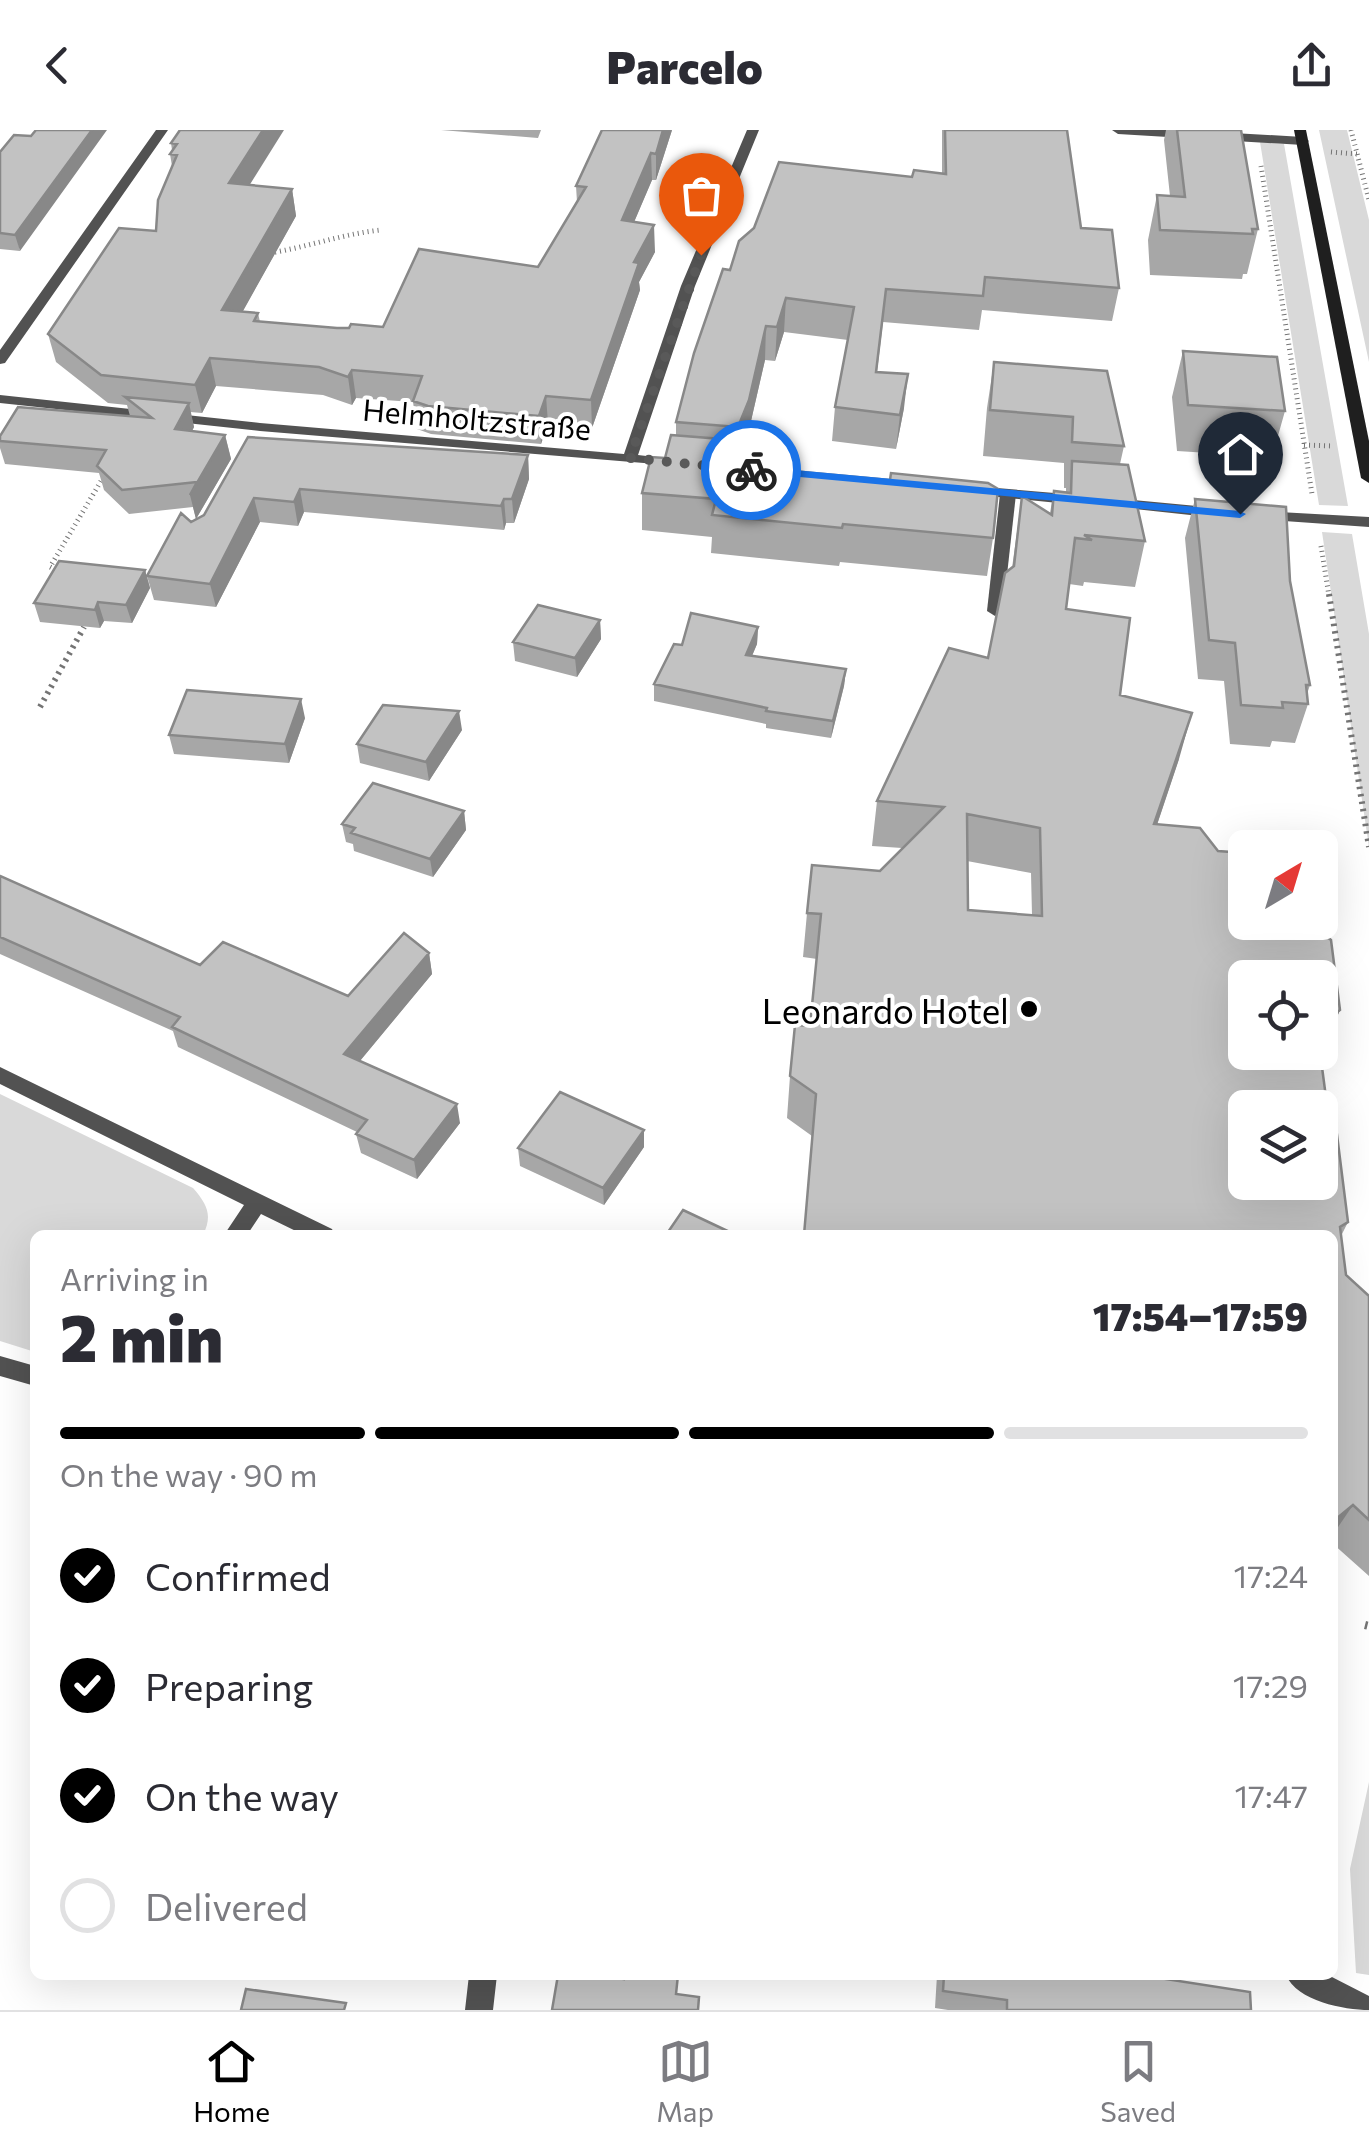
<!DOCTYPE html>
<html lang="en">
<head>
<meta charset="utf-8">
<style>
	body { margin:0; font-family:Commissioner,sans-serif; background:#f7f7f7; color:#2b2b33; height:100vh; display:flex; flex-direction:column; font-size:38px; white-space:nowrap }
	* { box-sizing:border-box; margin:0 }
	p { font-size:32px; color:#7c7c81 }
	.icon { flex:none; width:55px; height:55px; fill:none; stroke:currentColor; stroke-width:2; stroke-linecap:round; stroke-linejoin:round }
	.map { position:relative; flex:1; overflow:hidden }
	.details { position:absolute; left:30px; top:1100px; width:1308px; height:750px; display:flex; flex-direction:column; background:#fff; border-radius:15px; box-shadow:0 10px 40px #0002 }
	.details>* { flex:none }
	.needle { width:65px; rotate:38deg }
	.buttons { position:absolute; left:1228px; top:700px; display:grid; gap:20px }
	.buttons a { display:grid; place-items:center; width:110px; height:110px; border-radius:15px; background:#fff; box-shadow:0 10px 40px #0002; font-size:50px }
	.pin { position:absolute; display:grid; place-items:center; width:85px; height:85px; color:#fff; margin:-102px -42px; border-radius:50% 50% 50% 0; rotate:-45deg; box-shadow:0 0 10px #0007 }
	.pin .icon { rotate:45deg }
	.courier { position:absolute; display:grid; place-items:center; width:100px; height:100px; margin:-50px; border:8px solid #1a73e8; border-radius:50%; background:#fff; color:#222; box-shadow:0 2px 12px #0007 }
	.head em { font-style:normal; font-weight:800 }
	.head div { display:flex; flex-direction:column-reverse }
	.head { display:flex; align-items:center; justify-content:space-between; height:170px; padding:0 30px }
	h1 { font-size:65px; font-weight:800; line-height:75px }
	.bar { display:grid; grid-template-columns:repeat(4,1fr); gap:15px 10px; align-content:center; height:120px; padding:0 30px }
	.bar i { height:12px; border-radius:8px; background:#e1e1e2 }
	.bar .on { background:#000 }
	.bar p { grid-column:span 4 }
	ol { padding:0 30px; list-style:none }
	li { display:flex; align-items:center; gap:30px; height:110px }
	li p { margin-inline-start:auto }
	li .icon { padding:10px; border-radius:50%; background:#000; color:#fff; stroke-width:4 }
	li:last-child { color:#7c7c81 }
	li i { width:55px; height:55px; border:5px solid #e1e1e2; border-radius:50% }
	header { display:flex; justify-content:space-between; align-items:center; height:130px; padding:0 30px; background:#fff; font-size:45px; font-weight:800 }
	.dock { display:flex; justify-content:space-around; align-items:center; height:140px; border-top:2px solid #e1e1e2; background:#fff; font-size:28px; color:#7c7c81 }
	.dock a { display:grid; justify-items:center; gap:5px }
	.dock .on { color:#000 }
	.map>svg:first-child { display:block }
	.green { fill:#d9d9d9 }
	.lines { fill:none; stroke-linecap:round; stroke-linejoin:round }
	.path-far2 { stroke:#747474; stroke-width:5; stroke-dasharray:1 4; stroke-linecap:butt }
	.path-far1 { stroke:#747474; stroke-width:6; stroke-dasharray:2.5 5; stroke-linecap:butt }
	.path { stroke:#747474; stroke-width:8; stroke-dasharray:2.5 6; stroke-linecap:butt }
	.lane { fill:#525252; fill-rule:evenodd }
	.street { fill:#525252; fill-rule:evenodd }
	.secondary { fill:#1f1f1f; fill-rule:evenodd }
	.wall { fill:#a7a7a7; fill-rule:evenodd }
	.shaded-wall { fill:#888 }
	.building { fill:#c2c2c2; stroke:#888; stroke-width:2.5; fill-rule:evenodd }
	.route { fill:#1a73e8 }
	.done { stroke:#595959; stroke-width:10; stroke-dasharray:0 18 }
	.poi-dot { fill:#000; stroke:#fff; stroke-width:4 }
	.labels { text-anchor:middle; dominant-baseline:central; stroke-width:8; stroke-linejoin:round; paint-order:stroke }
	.far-street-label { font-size:30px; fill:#000; stroke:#fff }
	.poi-label { font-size:35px; fill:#000; stroke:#fff; text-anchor:end }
</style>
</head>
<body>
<header><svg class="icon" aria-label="back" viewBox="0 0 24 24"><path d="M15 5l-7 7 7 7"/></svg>Parcelo<svg class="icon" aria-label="share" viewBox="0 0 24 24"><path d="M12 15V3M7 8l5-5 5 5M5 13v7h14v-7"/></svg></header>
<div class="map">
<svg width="1369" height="1880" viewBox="0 0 1369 1880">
	<rect width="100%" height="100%" fill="#fff"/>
	<path class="green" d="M1319 0H1347L1369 90V232Z
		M1260 12 1284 14 1348 376 1319 375Z
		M1322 402 1352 404 1369 504V717Z
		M0 964 193 1058C207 1074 213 1085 203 1105H35V1222L0 1211Z
		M1369 1652V1845L1356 1843 1350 1739Z"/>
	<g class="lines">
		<path class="path-far2" d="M1351 0 1369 70
			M1331 22 1357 24
			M1261 36 1312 364
			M270 123C308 117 342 104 381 100
			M1304 315 1333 316
			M1321 416 1329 466
			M60 442 50 437 104 346"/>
		<path class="path-far1" d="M1329 464 1369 717
			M40 577 84 497"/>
		<path class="path" d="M1365 1495 1369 1496"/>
		<path class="lane" d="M1008 359 1016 364 1003 481 995 486 987 481 1000 364Z"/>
		<path class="street" d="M156 0H168L5 233 0 234V220Z
			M747 0H759L695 156 638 325 680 330V336L260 301 0 273V265L260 293 624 324 681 156Z
			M1112 0H1180L1303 7 1309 11 1303 15 1118 4Z
			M973 356 1078 365 1086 370 1078 375 968 364 965 361Z
			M1112 368 1218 378 1226 383 1218 388 1107 376 1104 373Z
			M1262 381 1369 387V397L1257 389V383Z
			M0 937 332 1099 335 1105H304L261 1084 247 1105H224L244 1075 0 954Z
			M0 1226 35 1236V1256L0 1246Z
			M469 1845H497L493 1880H465Z
			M1286 1845H1328L1369 1866V1880C1344 1880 1297 1871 1286 1845Z"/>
		<path class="secondary" d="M1294 0H1306L1369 311V353L1361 348Z"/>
	</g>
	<path class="wall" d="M180 0 250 55 292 59 296 86 242 182 258 183 260 192 337 198 383 197 538 137 577 72 576 56 672 0 656 50H652L634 92 655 122 639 152 640 160 592 298 548 293 541 314 431 304 417 299 413 272 356 268 352 275 323 265 216 256 202 283 190 282 194 297 192 301 225 305 231 329 196 389 193 377 129 384 104 360 99 343 5 334 0 318V306L130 286 127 275 108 273 56 232 48 204 156 101 172 36 170 24 172 20 171 13Z
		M441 0H541L538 8Z
		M942 0H1067L1081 98 1119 158 1112 191 982 180 979 200 883 192 877 242 904 278 896 319 832 311 835 277 848 210 784 202 775 231 765 230 748 304 738 331 733 330V335L993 408 987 446 840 432 839 436 711 423 712 407 642 400V363L665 328 676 306V292L730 140 912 47 942 43Z
		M1166 0H1241L1258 99 1247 144H1243L1242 149 1150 145 1148 110 1157 65 1170 66 1164 10Z
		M0 22 20 121 0 119Z
		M1183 221 1285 281 1272 327 1177 321 1172 267Z
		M994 232 1124 316 1120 334 1145 411 1135 457 1084 452 1083 456 1069 454 1066 479 1120 565 1179 629 1157 695 1340 880 1320 924 1327 975 1348 1092 1341 1106 1346 1145 1369 1166V1446L1332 1413V1105L812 1006 787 988 790 946 810 896 817 829 803 827 807 783 880 741 902 718 872 716 877 671 988 528 1012 438 1022 366 1050 383 1054 361 1066 362V358H1064V333L983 326 987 278ZM967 731 1031 743 1032 785 968 780Z
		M248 307 528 325 529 349 514 393H506L504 400 304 382 298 396 260 392 216 477 154 470 147 446 191 392 204 385Z
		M1195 369 1290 451 1310 555 1307 564 1308 574 1295 613 1272 611 1270 617 1230 614 1224 551 1198 549 1185 408Z
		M145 440 150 458 132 493 104 491 100 498 40 492 34 473Z
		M600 490 601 509 577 547 515 531 513 512Z
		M758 497 757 514 752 526 846 539 844 556 831 608 766 598V594L654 571V554L682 515Z
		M305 588 289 633 174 624 169 605Z
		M462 600 429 651 360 633 357 614Z
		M464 681 466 700 433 747 354 721 353 714 346 712 342 694Z
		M0 746 200 835 348 866 429 823 432 844 360 931 460 993 417 1049 361 1023 356 1004 357 1002 178 917 173 901 0 824Z
		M644 1000V1017L604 1075 520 1036 518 1018Z
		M937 1845H1140L1251 1880H948L935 1878Z"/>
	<path class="shaded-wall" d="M92 0H107L20 121 15 105Z
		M263 0H284L234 80 229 53Z
		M663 0H672L656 50V24Z
		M651 23 652 50 623 118 622 90Z
		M292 59 296 86 228 208 222 180Z
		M654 95 655 122 639 152 640 160 592 298 591 270 634 132Z
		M786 168 784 202 775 231 777 197Z
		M766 196 765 230 748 304 738 331V297Z
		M210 228 216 256 202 283 195 255Z
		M352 240 356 268 352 275 348 247Z
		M908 244 904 278 896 319 900 285Z
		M546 266 548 293 541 314 539 286Z
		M189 273 194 297 181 323 175 299Z
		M225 305 231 329 196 389 190 365Z
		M734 310 733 348 727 335Z
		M528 325 529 349 514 393 512 369Z
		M300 359 304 382 298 396 294 372Z
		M254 368 260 392 216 477 210 454Z
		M504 369 506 393 504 400 501 376Z
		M145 440 150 458 132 493 126 475Z
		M98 472 104 491 100 498 95 480Z
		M600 490 601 509 577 547 575 528Z
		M758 497 757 514 745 542 746 525Z
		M846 539 844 556 831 608 833 591Z
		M301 569 305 588 289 633 285 614Z
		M459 581 462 600 429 651 426 632Z
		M1192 583 1179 629 1142 739 1154 694Z
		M464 681 466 700 433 747 430 729Z
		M429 823 432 844 349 944 344 924Z
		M1340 880 1322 923 1298 941 1320 922V895Z
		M457 974 460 993 417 1049 414 1030Z
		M644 1000V1017L604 1075 603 1058Z
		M1353 1375 1332 1406V1395L1336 1389Z"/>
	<path class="building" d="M36 0H92L15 105 0 103V22L14 5 31 6Z
		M180 0H263L229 53 292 59 222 180 258 183 254 191 337 198H349L351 194 383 197 419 119 538 137 586 57 576 56 602 0H663L656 24 651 23 622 90 654 95 634 132 639 133 591 270 546 266 539 286 428 276 413 271 422 246 352 240 348 247 319 237 210 228 195 255 101 245 48 204 119 98 156 101 158 70 177 25 170 24 177 14 171 13Z
		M945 0H1067L1081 98 1112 100 1119 158 985 147 983 166 886 159 876 242 908 244 900 285 835 277 854 177 786 168 777 197 766 196 749 270 738 297 676 292 694 223 723 139 730 140 739 111 754 98 779 32 912 47 914 40 946 44Z
		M1177 0H1241L1258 99H1252L1253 104 1160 100 1157 65 1185 67Z
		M1183 221 1277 227 1285 281 1188 275Z
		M994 232 1107 241 1124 316 1072 312 1073 287 990 280Z
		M125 267 189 273 175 299 225 305 190 365 197 352 122 360 97 336 106 320 0 311V306L18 277 152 288Z
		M671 305 734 310 727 335 890 350 891 343 988 353 998 359 993 408 843 394 842 398 712 385 716 369 642 363 651 327 665 328Z
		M248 307 528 325 512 369H504L501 376 300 359 294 372 254 368 210 454 147 446 181 383 191 392 204 385Z
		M1072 331 1128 335 1145 411 1084 405 1092 410 1075 408 1066 479 1130 488 1120 565 1192 583 1154 694 1200 698 1218 721 1245 723V792H1308L1331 810 1340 880 1320 895V848H1245V922H1320L1327 975 1334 981 1348 1092 1340 1097 1346 1145 1369 1166V1390L1353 1375 1336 1389H1332V1105H804L816 964 790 946 795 895 810 896 821 784 807 783 812 735 880 741 944 677 877 671 949 518 988 528 1005 443 1014 436 1022 366 1052 385 1054 361 1071 363ZM967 684 1040 698 1042 786 968 780ZM1245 978H1320V1052H1245Z
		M1195 369 1286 377 1290 451 1310 555H1306L1308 574 1282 572 1283 578 1241 575 1235 513 1209 510Z
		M59 431 145 440 126 475 98 472 95 480 34 473Z
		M538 475 600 490 575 528 513 512Z
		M691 483 758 497 746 525 846 539 833 591 766 581 767 578 654 554 674 514 682 515Z
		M187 560 301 569 285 614 169 605Z
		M383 575 459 581 426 632 357 614Z
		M373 653 464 681 430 729 351 703 355 698 342 694Z
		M0 746 200 835 223 812 348 866 404 803 429 823 344 924 457 974 414 1030 356 1004 367 990 172 897 180 887 0 807Z
		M560 962 644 1000 603 1058 518 1018Z
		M683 1080 736 1105H666Z
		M558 1845H599L624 1849 625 1845H678L676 1864 699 1867 698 1880H552Z
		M944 1845H1140L1250 1862 1251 1880H1007V1870L943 1861Z
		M246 1859 346 1873 344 1880H241Z"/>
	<path class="route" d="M751 336 1240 381 1246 384 1240 388 746 342Z"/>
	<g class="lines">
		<path class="done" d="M701 125 630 328 751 340"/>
	</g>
	<circle class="poi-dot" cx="1029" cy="879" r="10"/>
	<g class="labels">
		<g class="far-street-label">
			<text transform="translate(477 288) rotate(5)">Helmholtzstraße</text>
		</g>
		<g class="poi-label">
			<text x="1009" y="879">Leonardo Hotel</text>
		</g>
	</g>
</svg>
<div class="buttons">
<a><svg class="needle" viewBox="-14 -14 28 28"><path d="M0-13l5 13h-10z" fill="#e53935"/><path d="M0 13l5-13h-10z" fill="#7c7c81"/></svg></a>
<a><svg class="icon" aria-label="locate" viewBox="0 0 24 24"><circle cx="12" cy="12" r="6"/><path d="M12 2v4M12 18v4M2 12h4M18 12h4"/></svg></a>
<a><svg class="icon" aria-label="layers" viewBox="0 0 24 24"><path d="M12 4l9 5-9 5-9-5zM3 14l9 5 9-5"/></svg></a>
</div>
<div class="pin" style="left:701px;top:125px;background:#ea580c"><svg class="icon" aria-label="bag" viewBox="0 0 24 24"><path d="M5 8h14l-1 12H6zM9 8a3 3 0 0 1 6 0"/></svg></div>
<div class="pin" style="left:1240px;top:384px;background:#1f2937"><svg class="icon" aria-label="home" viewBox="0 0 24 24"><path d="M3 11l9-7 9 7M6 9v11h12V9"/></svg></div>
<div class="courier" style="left:751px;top:340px"><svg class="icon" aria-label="bike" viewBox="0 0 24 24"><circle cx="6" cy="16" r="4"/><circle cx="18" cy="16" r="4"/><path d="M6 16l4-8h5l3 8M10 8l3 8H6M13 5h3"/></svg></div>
<section class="details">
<div class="head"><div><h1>2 min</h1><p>Arriving in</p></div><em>17:54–17:59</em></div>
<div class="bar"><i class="on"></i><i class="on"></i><i class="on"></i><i></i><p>On the way · 90 m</p></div>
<ol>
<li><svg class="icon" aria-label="check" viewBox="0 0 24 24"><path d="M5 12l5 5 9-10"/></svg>Confirmed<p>17:24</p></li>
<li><svg class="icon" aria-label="check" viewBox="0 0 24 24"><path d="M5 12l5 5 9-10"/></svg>Preparing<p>17:29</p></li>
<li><svg class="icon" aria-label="check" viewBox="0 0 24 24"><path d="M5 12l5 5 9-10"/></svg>On the way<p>17:47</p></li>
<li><i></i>Delivered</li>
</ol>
</section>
</div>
<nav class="dock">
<a class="on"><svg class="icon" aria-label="home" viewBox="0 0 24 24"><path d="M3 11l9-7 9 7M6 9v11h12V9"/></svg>Home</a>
<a><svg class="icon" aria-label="map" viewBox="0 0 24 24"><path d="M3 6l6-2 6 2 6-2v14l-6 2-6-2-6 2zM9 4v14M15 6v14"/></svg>Map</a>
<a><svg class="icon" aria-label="saved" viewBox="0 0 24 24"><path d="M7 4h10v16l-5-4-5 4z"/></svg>Saved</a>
</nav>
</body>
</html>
